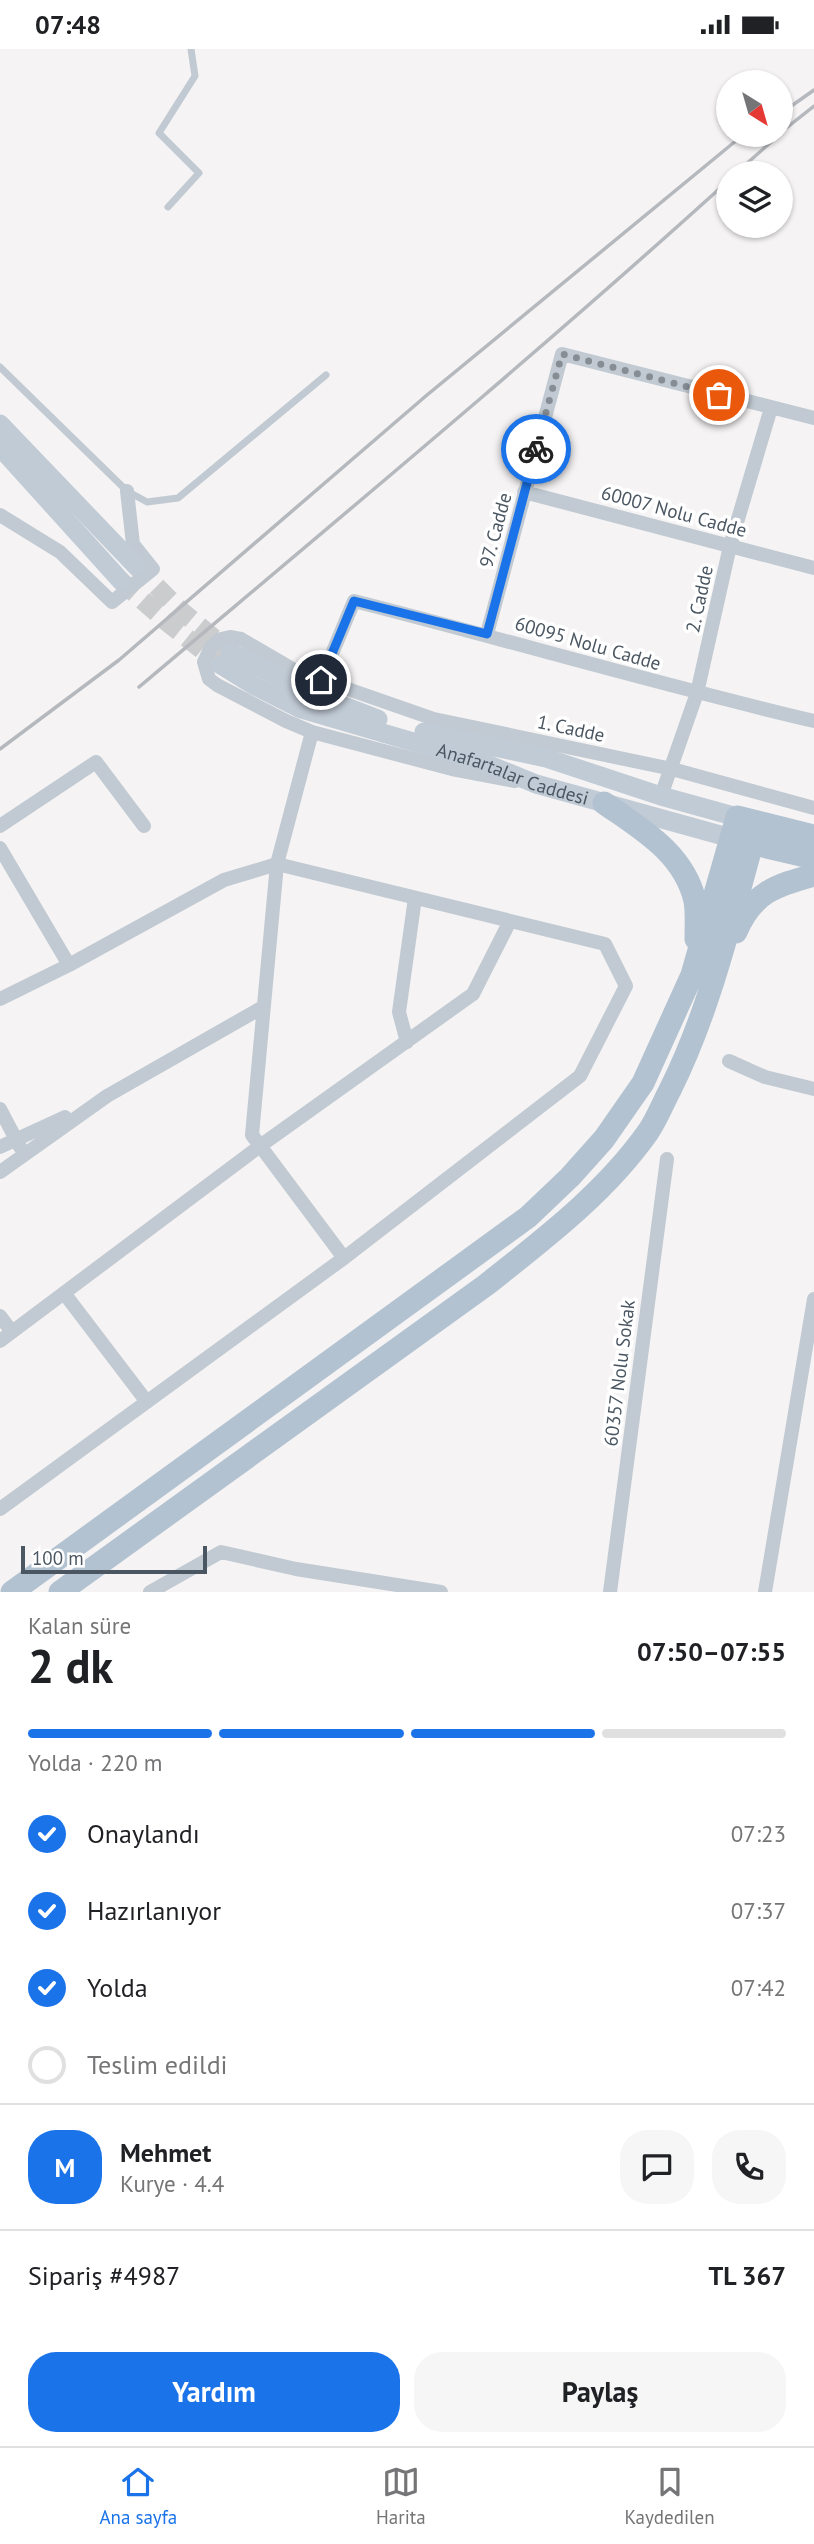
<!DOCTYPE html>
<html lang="tr">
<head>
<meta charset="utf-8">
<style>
	body { margin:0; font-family:"PT Sans",sans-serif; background:#f6f6f6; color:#202124; height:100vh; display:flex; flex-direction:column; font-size:26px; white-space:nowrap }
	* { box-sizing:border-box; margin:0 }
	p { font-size:23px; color:#757577 }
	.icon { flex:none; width:38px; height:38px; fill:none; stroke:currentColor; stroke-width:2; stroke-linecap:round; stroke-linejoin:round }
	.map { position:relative; height:1543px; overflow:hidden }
	.details { display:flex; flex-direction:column; background:#fff; flex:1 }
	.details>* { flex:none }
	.needle { width:46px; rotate:143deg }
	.controls { position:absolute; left:716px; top:21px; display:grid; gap:14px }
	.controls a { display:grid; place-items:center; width:77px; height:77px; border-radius:50%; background:#fff; box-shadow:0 2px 5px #0004; font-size:35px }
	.scale { position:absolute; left:21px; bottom:18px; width:186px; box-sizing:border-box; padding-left:7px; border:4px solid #4a5661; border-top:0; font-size:19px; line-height:24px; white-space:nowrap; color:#4a5661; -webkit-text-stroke:5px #fff; paint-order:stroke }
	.pin { position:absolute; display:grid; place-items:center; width:60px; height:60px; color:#fff; margin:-30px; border:4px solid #fff; border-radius:50%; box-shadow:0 2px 7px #0007 }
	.courier { position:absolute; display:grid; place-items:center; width:70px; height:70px; margin:-35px; border:5px solid #1a73e8; border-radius:50%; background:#fff; color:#222; box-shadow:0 2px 9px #0007 }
	.head em { font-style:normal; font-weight:600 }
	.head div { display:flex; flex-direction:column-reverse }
	.head { display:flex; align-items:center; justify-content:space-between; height:119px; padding:0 28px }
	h1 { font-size:46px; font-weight:600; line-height:52px }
	.bar { display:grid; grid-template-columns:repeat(4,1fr); gap:10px 7px; align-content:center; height:84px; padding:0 28px }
	.bar i { height:9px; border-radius:5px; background:#e0e0e0 }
	.bar .selected { background:#1a73e8 }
	.bar p { grid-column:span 4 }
	.line { display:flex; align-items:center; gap:18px; padding:0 28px; border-top:2px solid #e0e0e0 }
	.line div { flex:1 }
	.round { display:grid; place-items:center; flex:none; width:74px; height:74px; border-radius:28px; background:#f6f6f6 }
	ol { padding:0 28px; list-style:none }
	li { display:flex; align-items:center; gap:21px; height:77px }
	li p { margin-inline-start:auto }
	li .icon { padding:7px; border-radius:50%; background:#1a73e8; color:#fff; stroke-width:4 }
	li:last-child { color:#757577 }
	li i { width:38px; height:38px; border:4px solid #e0e0e0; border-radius:50% }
	.primary-button { display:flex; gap:14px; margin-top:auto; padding:14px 28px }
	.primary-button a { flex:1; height:80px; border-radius:28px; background:#1a73e8; color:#fff; font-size:28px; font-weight:600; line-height:80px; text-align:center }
	.primary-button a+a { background:#f6f6f6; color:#202124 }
	.status { display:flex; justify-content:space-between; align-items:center; height:49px; padding:0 35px; background:#fff; direction:ltr }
	.status svg { height:19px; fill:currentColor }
	.tab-bar { display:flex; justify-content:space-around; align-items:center; height:98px; border-top:2px solid #e0e0e0; background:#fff; font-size:19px; color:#757577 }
	.tab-bar a { display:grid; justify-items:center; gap:4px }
	.tab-bar .selected { color:#1a73e8 }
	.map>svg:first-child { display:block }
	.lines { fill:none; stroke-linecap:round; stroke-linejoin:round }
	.secondary-tunnel { stroke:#caccce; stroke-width:19; stroke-dasharray:19 10; stroke-linecap:butt }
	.lane { stroke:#c1cad2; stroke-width:7 }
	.street { stroke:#c1cad2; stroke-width:14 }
	.secondary { stroke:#c1cbd6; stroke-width:19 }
	.primary { stroke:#b3c2d1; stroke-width:23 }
	.rail { stroke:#b5b8bd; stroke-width:3.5 }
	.done { stroke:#868d94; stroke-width:7; stroke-dasharray:0 12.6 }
	.route { stroke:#1a73e8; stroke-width:9 }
	.labels { text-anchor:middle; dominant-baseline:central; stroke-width:7; stroke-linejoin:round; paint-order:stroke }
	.street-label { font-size:19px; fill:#4a5661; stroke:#fff }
</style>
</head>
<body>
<div class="status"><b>07:48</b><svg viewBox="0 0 49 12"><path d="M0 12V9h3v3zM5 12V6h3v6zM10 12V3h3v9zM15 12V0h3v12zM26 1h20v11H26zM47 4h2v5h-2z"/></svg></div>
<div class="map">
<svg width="814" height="1543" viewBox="0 0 814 1543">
	<rect width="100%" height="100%" fill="#f5f3f3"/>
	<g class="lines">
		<path class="secondary-tunnel" d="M136 517 179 560 230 603
			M121 532 167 573 221 616"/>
		<path class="lane" d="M168 158 199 124 159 84 195 27 191 0
			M0 318 127 442 147 453 178 449 326 326"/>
		<path class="street" d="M524 443 814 519
			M0 466 60 503 112 553 153 520 133 495 127 442
			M487 585 562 305 814 369
			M321 631 354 552C508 591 660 636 814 672
			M312 683 277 815 252 1086 344 1209
			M515 732 452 720 312 683 286 672 217 636 209 630 204 613 211 598 221 590 230 588 241 590 296 622 434 670 672 720 814 759
			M661 747 697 644 730 497 771 359
			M0 777 96 713 144 777
			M0 799 69 916
			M0 950 69 916 224 831 277 815 605 895 626 937 580 1027 344 1209 0 1460
			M407 993 399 963 415 849
			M729 1012 765 1028 814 1040
			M0 1060 20 1098
			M0 1098 65 1068
			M0 1123 107 1047 263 958
			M64 1244 147 1353
			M0 1267 12 1283
			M0 1292 260 1097 473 945 510 872
			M150 1543 221 1503 296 1520 441 1543
			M610 1543 667 1110
			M765 1543 814 1250"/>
		<g class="secondary">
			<path d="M0 375 136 517"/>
			<path d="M0 398 121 532"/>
			<path d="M230 603 308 643 378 670"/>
			<path id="s1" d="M221 616 253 636 301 660 482 713 536 735 731 789"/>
			<path d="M424 683 546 709 661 747 737 768"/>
		</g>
		<path class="primary" d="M604 754C641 780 684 804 695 852 697 863 696 878 696 890
			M737 791 814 809
			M736 883C752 844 776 836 814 826
			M12 1543 528 1168 570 1128 604 1090 643 1034 692 926 737 768 814 787
			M60 1543 486 1236C544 1190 605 1144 648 1083 657 1070 663 1054 670 1041 712 957 732 864 758 774"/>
		<path class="rail" d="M780 65 814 41
			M780 84 814 57
			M736 124 779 86
			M139 638C337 471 536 306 728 132
			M0 700 119 611 427 346 743 86"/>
	</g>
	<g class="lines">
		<path class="done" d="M536 400 562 305 719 346"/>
		<path class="route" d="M321 631 354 552 487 585 536 400"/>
	</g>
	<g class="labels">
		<g class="street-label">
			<text transform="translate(674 462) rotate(15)">60007 Nolu Cadde</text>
			<text transform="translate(495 481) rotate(-75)">97. Cadde</text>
			<text transform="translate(699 550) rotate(-78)">2. Cadde</text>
			<text transform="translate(588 594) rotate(16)">60095 Nolu Cadde</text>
			<text transform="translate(571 679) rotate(12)">1. Cadde</text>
			<text stroke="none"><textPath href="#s1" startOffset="313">Anafartalar Caddesi</textPath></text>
			<text transform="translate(619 1324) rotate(-83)">60357 Nolu Sokak</text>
		</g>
	</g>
</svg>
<div class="controls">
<a><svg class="needle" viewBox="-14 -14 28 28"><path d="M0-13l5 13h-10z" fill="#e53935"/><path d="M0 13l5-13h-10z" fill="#757577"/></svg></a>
<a><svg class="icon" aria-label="layers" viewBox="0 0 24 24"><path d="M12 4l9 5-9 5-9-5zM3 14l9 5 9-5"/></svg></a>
</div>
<div class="scale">100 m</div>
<div class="pin" style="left:719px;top:346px;background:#ea580c"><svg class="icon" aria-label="bag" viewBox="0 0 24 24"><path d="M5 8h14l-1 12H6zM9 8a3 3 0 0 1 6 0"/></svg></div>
<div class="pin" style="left:321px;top:631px;background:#1f2937"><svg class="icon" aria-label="home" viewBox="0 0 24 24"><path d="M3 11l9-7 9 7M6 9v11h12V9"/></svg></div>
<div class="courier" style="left:536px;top:400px"><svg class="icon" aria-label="bike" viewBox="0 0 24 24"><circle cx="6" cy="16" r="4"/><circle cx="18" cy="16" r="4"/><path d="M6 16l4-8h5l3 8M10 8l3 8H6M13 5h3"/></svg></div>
</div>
<section class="details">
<div class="head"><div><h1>2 dk</h1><p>Kalan süre</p></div><em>07:50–07:55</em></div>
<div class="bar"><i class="selected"></i><i class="selected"></i><i class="selected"></i><i></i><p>Yolda · 220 m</p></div>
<ol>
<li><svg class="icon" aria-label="check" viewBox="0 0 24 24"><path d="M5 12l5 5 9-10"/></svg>Onaylandı<p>07:23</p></li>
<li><svg class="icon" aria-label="check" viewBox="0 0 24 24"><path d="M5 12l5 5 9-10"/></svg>Hazırlanıyor<p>07:37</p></li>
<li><svg class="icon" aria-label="check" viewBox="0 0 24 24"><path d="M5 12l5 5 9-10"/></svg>Yolda<p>07:42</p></li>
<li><i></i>Teslim edildi</li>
</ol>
<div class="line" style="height:126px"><b class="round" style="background:#1a73e8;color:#fff">M</b><div><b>Mehmet</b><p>Kurye · 4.4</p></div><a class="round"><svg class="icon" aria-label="chat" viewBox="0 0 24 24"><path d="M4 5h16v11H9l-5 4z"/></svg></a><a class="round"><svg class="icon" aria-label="phone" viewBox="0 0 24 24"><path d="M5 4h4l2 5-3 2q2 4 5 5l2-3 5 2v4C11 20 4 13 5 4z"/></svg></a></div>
<div class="line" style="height:91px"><div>Sipariş #4987</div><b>TL 367</b></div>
<div class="primary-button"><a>Yardım</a><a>Paylaş</a></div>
</section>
<nav class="tab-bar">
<a class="selected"><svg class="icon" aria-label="home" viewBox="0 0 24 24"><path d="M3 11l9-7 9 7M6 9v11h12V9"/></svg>Ana sayfa</a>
<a><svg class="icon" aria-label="map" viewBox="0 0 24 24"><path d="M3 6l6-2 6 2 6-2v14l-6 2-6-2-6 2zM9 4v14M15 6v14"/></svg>Harita</a>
<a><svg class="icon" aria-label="saved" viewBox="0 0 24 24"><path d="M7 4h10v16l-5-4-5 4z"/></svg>Kaydedilen</a>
</nav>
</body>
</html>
